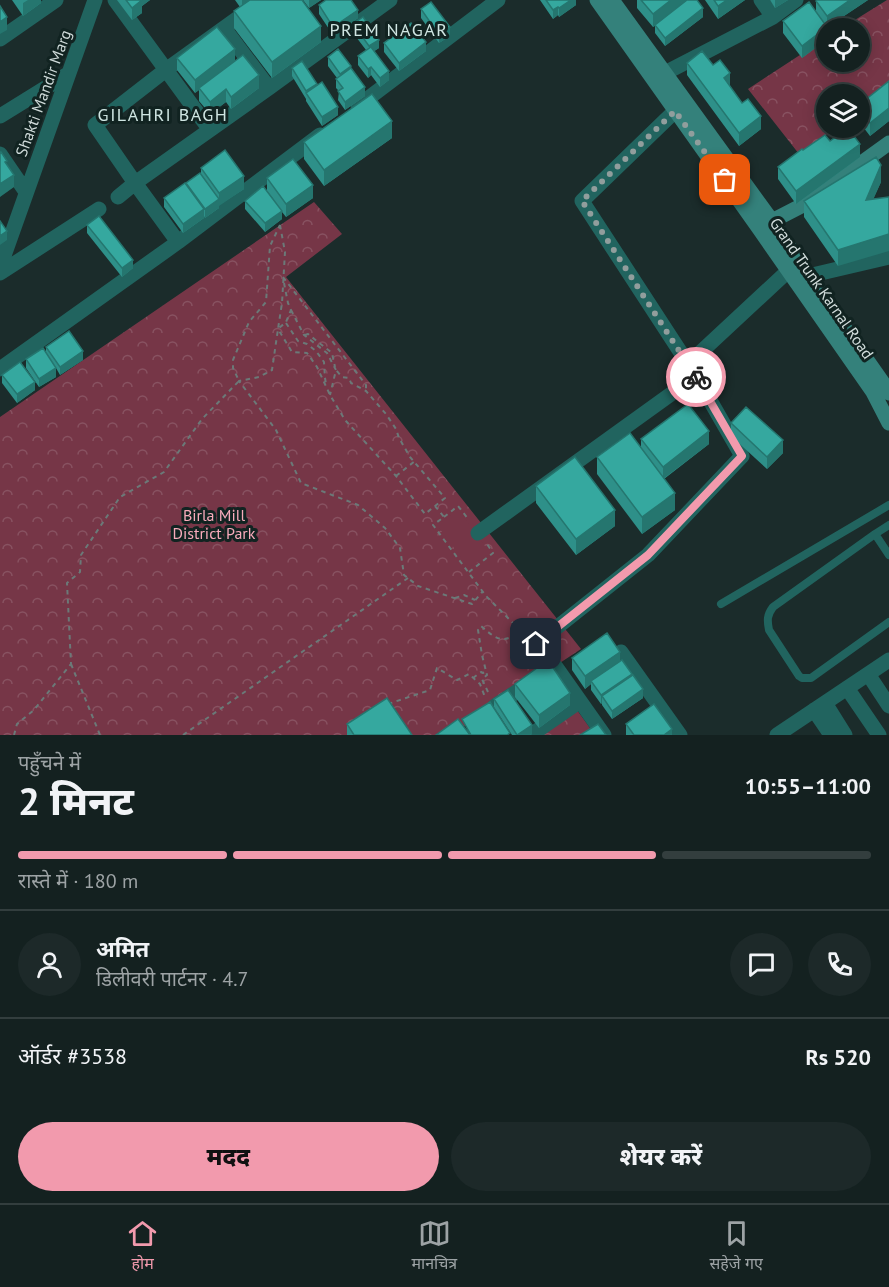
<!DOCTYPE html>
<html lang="hi">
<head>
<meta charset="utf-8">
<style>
	body { margin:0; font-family:"PT Sans","Noto Sans Devanagari",sans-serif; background:#1d2929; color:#f1f3f6; height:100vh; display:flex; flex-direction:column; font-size:22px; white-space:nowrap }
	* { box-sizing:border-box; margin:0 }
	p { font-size:20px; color:#9da3a5 }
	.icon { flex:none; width:33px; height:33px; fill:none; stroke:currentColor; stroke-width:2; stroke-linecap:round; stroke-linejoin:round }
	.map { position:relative; height:735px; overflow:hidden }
	.drawer { display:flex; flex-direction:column; background:#142120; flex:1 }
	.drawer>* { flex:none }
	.buttons { position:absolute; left:816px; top:18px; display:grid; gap:12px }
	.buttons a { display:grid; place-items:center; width:54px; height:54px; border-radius:50%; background:#142120; box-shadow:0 3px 15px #0003,0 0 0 2px #333e3e; font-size:30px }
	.pin { position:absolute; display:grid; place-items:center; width:51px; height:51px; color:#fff; margin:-26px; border-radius:12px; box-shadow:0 3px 9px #0006 }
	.courier { position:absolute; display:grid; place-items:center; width:60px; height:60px; margin:-30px; border:4px solid #f29aad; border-radius:50%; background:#fff; color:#222; box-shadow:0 2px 8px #0007 }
	.summary em { font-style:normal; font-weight:800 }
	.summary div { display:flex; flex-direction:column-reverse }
	.summary { display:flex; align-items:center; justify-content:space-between; height:102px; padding:0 18px }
	h1 { font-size:39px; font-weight:800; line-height:45px }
	.bar { display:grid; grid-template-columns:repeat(4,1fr); gap:9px 6px; align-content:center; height:72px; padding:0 18px }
	.bar i { height:8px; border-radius:4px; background:#333e3e }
	.bar .selected { background:#f29aad }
	.bar p { grid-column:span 4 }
	.line { display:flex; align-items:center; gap:15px; padding:0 18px; border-top:2px solid #333e3e }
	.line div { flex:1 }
	.round { display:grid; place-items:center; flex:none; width:63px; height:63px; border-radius:32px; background:#1d2929 }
	.cta { display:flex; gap:12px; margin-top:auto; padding:12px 18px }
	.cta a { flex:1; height:69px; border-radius:36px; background:#f29aad; color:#111; font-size:24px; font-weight:800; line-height:69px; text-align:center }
	.cta a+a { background:#1d2929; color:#f1f3f6 }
	.dock { display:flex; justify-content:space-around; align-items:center; height:84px; border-top:2px solid #333e3e; background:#142120; font-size:16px; color:#9da3a5 }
	.dock a { display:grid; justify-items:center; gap:3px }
	.dock .selected { color:#f29aad }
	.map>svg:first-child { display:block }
	.park { fill:url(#park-crowns) }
	.pitch { fill:#763647 }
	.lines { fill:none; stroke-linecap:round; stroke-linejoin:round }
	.path { stroke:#6b7978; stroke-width:2; stroke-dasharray:4.5 4.5; stroke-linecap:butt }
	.lane { stroke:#21645f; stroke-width:8 }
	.street { stroke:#21645f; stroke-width:15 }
	.secondary { stroke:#34817b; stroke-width:15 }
	.wall { fill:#2e9089 }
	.shaded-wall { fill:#25766f }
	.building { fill:#35a89f; stroke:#25766f; stroke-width:1.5 }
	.done { stroke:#919e9d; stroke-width:6; stroke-dasharray:0 10.8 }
	.route { stroke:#f29aad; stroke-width:8 }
	.labels { text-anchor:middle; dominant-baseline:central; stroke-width:6; stroke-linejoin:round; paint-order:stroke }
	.street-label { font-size:16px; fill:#d1dcdb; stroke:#112321 }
	.park-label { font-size:16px; fill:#f9abbb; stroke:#112321 }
	.neighbourhood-label { font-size:18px; letter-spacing:1.5px; fill:#d0e6e3; stroke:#112321 }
</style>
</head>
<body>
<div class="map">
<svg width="889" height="735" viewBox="0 0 889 735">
	<defs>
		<pattern id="park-crowns" width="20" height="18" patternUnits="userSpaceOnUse" patternTransform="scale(1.5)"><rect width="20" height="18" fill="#763647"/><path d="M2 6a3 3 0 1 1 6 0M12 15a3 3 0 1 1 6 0" fill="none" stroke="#885261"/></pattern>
	</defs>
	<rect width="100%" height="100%" fill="#1b2c2b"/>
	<path class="park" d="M887 0H889V89L860 111V94H826V128H836L799 154 748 89 826 38V62H860V28H842Z
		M314 202 342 234 286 277 581 649 451 735H0V417Z
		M577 710 595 735H541Z"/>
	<path class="pitch" d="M458 509 490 553 469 568 437 525Z"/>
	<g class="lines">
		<path class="path" d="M280 225 285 252 282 303 278 329 292 352 307 353 317 367 330 395 345 420 396 476 425 514 445 498 410 457 399 438 396 429 386 414 366 391 351 383 349 378 342 377 336 370
			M283 277 366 385V390
			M284 283 288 303 291 310 286 322 278 329 272 370 259 377 239 381 276 430 301 483 358 505 385 528 400 548 404 575 418 586 472 604 483 591
			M291 310 304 335 327 353 336 370 330 395
			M286 323 298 341 307 344 316 351 324 362 325 378 326 384
			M305 335 308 334 332 353 335 367
			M396 476 415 461
			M435 506 444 517 433 525 486 596 525 635
			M444 517 458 506 469 520
			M469 572 493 553 487 544
			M455 598 464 595 475 600
			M71 664 100 735
			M473 678 481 672 483 673 485 672
			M488 692 482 679 487 675 482 655 478 630 481 626C496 639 503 645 520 631
			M388 704 430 690 437 668 457 680 469 674 480 684 485 697
			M14 735 17 724 34 710 71 664 67 583 80 572 81 555 120 497 164 472 202 419 239 381 233 368V360L249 322 266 302 270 246 280 225
			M183 735 408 578"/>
		<path class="lane" d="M889 525 875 534 889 555
			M875 534 773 607C767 615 767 620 769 630L799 676 802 678H811L889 622
			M721 604 889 505"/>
		<path class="street" d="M115 0 210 130
			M761 0 773 17
			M224 28 269 88
			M0 39 56 0
			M665 73 773 17 796 0
			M358 106 498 0
			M0 116 68 74
			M0 154 26 192
			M118 197 135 183 269 88 390 0
			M178 242 135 183 95 125 167 69 263 0
			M0 267 95 0
			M0 273 99 209
			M808 276 889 257
			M688 364 788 271
			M0 369 178 242 320 135
			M478 533 696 376 582 201 675 111
			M536 644 648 555 742 456 696 376
			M621 652 680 735
			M868 674 889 706
			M847 688 879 735
			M825 703 845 735
			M495 706 554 667H556L604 735
			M814 710 831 735
			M531 735 580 701
			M777 735 889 660"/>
		<path class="secondary" d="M597 0 760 230 873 392 889 423
			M612 0 772 221 808 276 883 383 889 393
			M765 226 772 221 803 205 889 143"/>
	</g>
	<path class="wall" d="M12 0H41V3L23 16Z
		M117 0H150L142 6V13L132 20Z
		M235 0H302L321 42 272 78 234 28V11L240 7Z
		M303 0H321L309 8Z
		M540 0H576V5L559 17 558 15 553 19Z
		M637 0H687L703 17 665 46 655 33V26L653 27 637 8Z
		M705 0H745L718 19Z
		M770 0H788L775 8Z
		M868 0 826 28V40L802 58 783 33V21L816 11V1Z
		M319 5 358 18 333 35 319 14Z
		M421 9 450 36 439 43 421 18Z
		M353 24 379 48 374 51 389 80 380 87 371 75 368 78 358 65V56L366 50 353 33Z
		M384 43 426 51 399 71 384 52Z
		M328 57 351 68 365 96 345 110 338 100 339 91 336 88V79L337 78 328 66Z
		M177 58 235 61 259 88 231 109 226 102 210 114 199 101V90L195 93 177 70Z
		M687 63 713 65 730 86 761 129 739 146 687 75Z
		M292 68 317 86 338 115 322 126 306 101V99L292 76Z
		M889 81V121L870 136 860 123V104Z
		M392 138 324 186 304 159V142Z
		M830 141 860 157 796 204 778 179V167L803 150Z
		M201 168 244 189 219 205V208L205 218 204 216V218L183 233 164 207V198L186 185V183L201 174Z
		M267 178 313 198 286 217 282 212V219L265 232 245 209V201L274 200 267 191Z
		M881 182 873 199 838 266 804 217V201Z
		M87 225 133 268 122 277 87 233Z
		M46 347 83 360 60 375 56 368V377L39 387 26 368V359L46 354Z
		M2 375 35 390 17 403 2 383Z
		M731 423 783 453 767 469 731 436Z
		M641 439 709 444 664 479 675 510 642 534 597 474V457L641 449Z
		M536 486 615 526 576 555 536 503Z
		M572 658 620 661 632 675 643 698 612 719 602 705V703L601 704 591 690V684L585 689 572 670Z
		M515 684 570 705 539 728 515 697Z
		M494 699 532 734 530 735H512L494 707Z
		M347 724 412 735H347Z
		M626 724 672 735H626Z"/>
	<path class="shaded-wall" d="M28 0H41V3L23 16V3Z
		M139 0H150L142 6V13L132 20V8Z
		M242 0H257L242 10Z
		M309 0H321L309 8Z
		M571 0H576V5L559 17V8Z
		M671 0H687L653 27V14Z
		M727 0H745L718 19V6Z
		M775 0H788L775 8Z
		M850 0H868L826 28V40L802 58V46L827 27V16Z
		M558 7V15L553 19V10Z
		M703 8V17L665 46V38Z
		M358 10V18L333 35V27Z
		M7 17V30L0 34V22Z
		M321 26V42L272 78V62Z
		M450 27V36L439 43V35Z
		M379 40V48L369 55V46Z
		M426 42V51L399 71V63Z
		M235 49V62L195 93V80Z
		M351 66V74L340 82V74Z
		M371 67V75L368 78V69Z
		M389 71V80L380 87V78Z
		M730 73V86L724 78Z
		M259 75V88L231 109V97Z
		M365 87V96L345 110V102Z
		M226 89V102L210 114V102Z
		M338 107V115L322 126V117Z
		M889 108V121L870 136V123Z
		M761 116V129L739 146V133Z
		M392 121V138L324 186V170Z
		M860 144V157L796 204V191Z
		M881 165V182L866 216V200Z
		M14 175V187L0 197V184Z
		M244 176V189L219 206V193Z
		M313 185V198L286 217V204Z
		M219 199V208L205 218V209Z
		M204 209V218L183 233V224Z
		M282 211V219L265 232V223Z
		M7 231V240L0 245V236Z
		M889 234V251L838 266V250Z
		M133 260V268L122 277V268Z
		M83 351V360L60 375V367Z
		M56 368V377L39 387V379Z
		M35 382V390L17 403V394Z
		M709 431V444L663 479V467Z
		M783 440V453L767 469V457Z
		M675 493V510L642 534V517Z
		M615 510V526L576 555V539Z
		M620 652V664L591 681V684L585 689V676Z
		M632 674V682L602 696V703L601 704V695Z
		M643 689V698L612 719V711Z
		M570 693V705L539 728V715Z
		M532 725V734L530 735H517Z
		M672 729V735H664Z"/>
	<path class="building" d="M126 0H142L132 8Z
		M250 0H302L321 26 272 62 234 11Z
		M326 0H351L358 10 333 27 319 5Z
		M546 0H571L559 8 558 7 553 10Z
		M641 0H671L653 14Z
		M687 0H697L703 8 665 38 655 25Z
		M714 0H727L718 6Z
		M817 0H850L827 16 816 1Z
		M431 2 450 27 439 35 421 9Z
		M809 2 827 27 802 46 783 21Z
		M0 6 7 17 0 22Z
		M363 17 379 40 369 46 353 24Z
		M411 23 426 42 399 63 384 43Z
		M217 27 235 49 195 80 177 58Z
		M371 47 389 71 380 78 371 67 368 69 358 56Z
		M338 49 351 66 340 74 328 57Z
		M702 51 713 65 720 60 730 73 724 78 742 103 748 99 761 116 739 133 687 63Z
		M243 55 259 75 231 97 226 89 210 102 199 88Z
		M302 61 317 84 306 91 292 68Z
		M351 68 365 87 345 102 338 91 343 88 336 79Z
		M889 81V108L870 123 860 110V104Z
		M322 82 338 107 322 117 306 93Z
		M372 94 392 121 324 170 304 142Z
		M848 128 860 144 796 191 778 167 802 149 803 150 825 135 830 141Z
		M225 150 244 176 219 193 201 168Z
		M0 152H1L7 161 5 162 14 175 0 184Z
		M876 157 881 165 866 200 889 197V234L838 250 804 201Z
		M293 159 313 185 286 204 267 178Z
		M200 173 219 199 205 209 186 183Z
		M185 183 204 209 183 224 164 198Z
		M263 186 282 211 265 223 245 201Z
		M99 216 133 260 122 268 87 225Z
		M0 221 7 231 0 236Z
		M69 331 83 351 60 367 46 347Z
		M43 348 56 368 39 379 26 359Z
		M20 362 35 382 17 394 2 375Z
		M688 404 709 431 663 467 641 439Z
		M746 407 783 440 767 457 731 423Z
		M630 433 675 493 642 517 597 457Z
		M575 457 615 510 576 539 536 486Z
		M607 633 620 652 585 676 572 658Z
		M548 660 570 693 539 715 515 684Z
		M622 660 632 674 601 695 591 681Z
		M633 675 643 689 612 711 602 696Z
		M508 690 532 725 517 735 494 699Z
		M387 698 412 735H354L347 724Z
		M490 702 510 733 507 735H471L462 719Z
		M654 704 672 729 664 735H634L626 724Z
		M458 719 470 735H436Z
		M598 724 606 735H580Z"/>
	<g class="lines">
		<path class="done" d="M696 377 582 201 675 111 725 180"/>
		<path class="route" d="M536 644 648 555 742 456 696 377"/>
	</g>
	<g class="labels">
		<g class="street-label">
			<text transform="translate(43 93) rotate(-70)">Shakti Mandir Marg</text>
			<text transform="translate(822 288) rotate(55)">Grand Trunk Karnal Road</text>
		</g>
		<g class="park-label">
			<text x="214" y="515">Birla Mill<tspan x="214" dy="18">District Park</tspan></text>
		</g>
		<g class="neighbourhood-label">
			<text x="389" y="29">PREM NAGAR</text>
			<text x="163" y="114">GILAHRI BAGH</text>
		</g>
	</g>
</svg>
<div class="buttons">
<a><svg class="icon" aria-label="locate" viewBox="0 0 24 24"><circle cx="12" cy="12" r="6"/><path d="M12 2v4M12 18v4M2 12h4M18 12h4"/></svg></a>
<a><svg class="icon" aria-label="layers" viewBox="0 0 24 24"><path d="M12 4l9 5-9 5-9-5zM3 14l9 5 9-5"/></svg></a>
</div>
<div class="pin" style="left:725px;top:180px;background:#ea580c"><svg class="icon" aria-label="bag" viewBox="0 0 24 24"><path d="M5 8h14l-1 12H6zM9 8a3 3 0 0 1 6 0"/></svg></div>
<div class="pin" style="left:536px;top:644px;background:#1f2937"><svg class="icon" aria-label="home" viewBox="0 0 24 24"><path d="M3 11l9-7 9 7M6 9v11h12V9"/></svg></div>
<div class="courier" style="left:696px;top:377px"><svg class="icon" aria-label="bike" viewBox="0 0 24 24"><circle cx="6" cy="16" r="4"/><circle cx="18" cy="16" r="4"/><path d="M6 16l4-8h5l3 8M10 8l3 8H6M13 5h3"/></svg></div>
</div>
<section class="drawer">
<div class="summary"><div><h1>2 मिनट</h1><p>पहुँचने में</p></div><em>10:55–11:00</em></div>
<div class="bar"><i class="selected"></i><i class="selected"></i><i class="selected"></i><i></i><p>रास्ते में · 180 m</p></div>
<div class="line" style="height:108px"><a class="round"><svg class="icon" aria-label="person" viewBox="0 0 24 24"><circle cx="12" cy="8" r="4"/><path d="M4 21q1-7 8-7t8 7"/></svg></a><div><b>अमित</b><p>डिलीवरी पार्टनर · 4.7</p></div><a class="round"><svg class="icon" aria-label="chat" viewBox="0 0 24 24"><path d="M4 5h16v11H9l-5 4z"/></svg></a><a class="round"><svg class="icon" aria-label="phone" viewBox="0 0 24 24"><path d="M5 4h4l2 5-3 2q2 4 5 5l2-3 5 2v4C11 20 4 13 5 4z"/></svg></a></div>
<div class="line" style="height:78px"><div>ऑर्डर #3538</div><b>Rs 520</b></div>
<div class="cta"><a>मदद</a><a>शेयर करें</a></div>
</section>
<nav class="dock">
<a class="selected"><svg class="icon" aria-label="home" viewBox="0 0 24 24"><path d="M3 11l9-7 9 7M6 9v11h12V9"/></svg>होम</a>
<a><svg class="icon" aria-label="map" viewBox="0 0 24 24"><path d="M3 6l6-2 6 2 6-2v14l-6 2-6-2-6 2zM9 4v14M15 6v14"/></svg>मानचित्र</a>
<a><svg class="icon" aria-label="saved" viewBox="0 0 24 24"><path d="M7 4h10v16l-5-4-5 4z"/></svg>सहेजे गए</a>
</nav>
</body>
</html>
